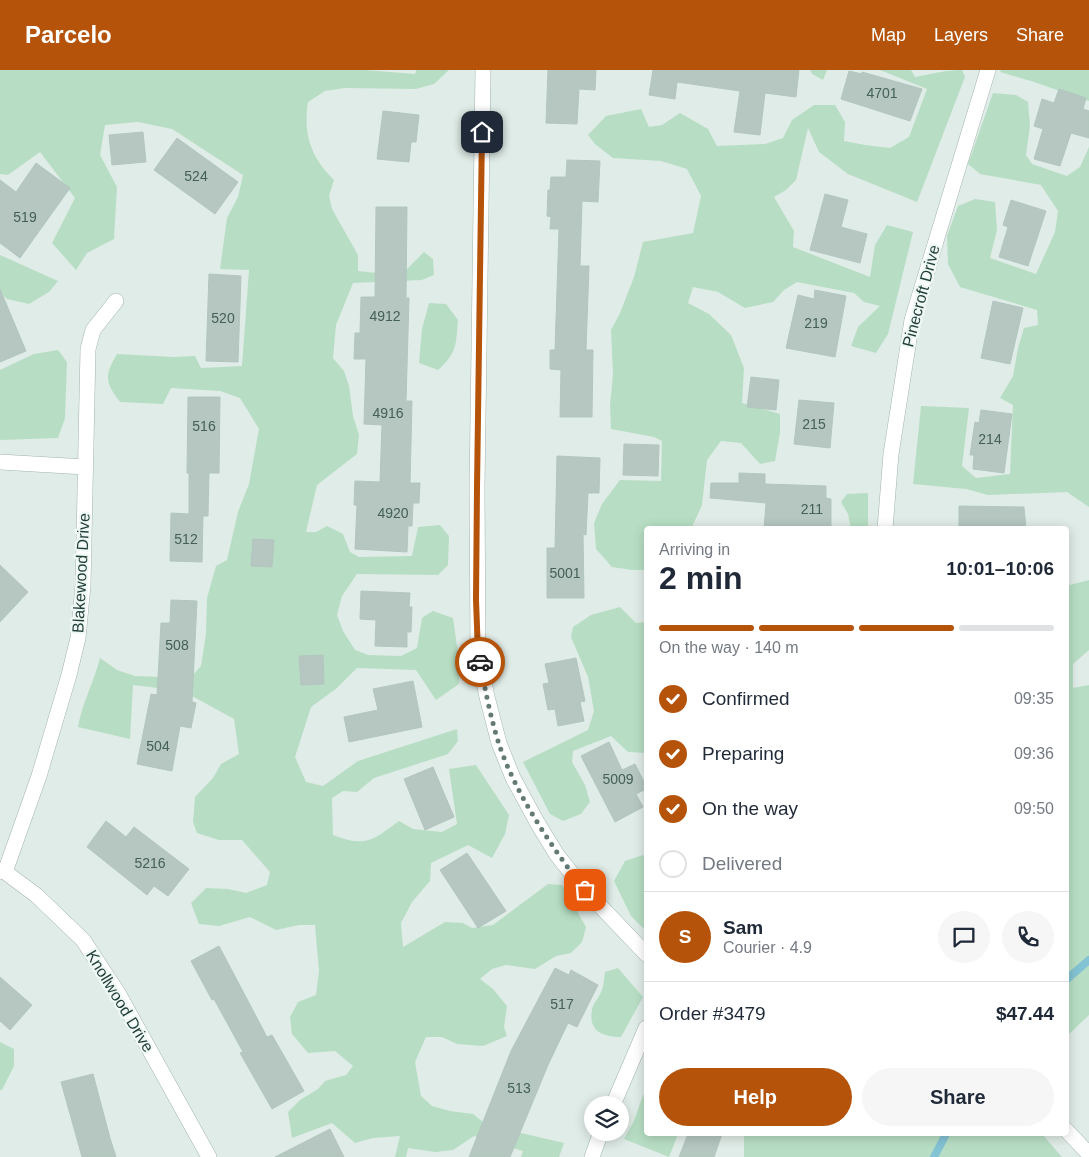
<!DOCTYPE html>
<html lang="en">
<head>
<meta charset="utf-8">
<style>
	body { margin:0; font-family:Helvetica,sans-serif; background:#f6f6f7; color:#1f2937; height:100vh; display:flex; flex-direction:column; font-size:19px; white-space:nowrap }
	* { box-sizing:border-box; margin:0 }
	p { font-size:16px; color:#747a83 }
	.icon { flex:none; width:28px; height:28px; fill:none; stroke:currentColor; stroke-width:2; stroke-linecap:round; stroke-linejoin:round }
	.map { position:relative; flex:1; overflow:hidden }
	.details { position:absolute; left:644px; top:456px; width:425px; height:610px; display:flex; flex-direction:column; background:#fff; border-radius:5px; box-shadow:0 2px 12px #0003 }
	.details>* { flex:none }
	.buttons { position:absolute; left:584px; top:1026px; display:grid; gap:10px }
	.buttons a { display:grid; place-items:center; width:45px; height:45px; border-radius:50%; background:#fff; box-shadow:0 2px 12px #0003; font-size:25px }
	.pin { position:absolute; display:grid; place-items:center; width:42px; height:42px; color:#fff; margin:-21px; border-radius:10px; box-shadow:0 2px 8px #0006 }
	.courier { position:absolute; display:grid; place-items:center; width:50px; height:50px; margin:-25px; border:4px solid #b45309; border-radius:50%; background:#fff; color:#222; box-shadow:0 1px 6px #0007 }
	.headline em { font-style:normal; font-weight:600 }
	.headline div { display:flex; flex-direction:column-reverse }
	.headline { display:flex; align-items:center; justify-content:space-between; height:85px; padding:0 15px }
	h1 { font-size:32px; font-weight:600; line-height:38px }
	.bar { display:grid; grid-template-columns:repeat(4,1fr); gap:8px 5px; align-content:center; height:60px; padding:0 15px }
	.bar i { height:6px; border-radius:4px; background:#e0e1e3 }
	.bar .selected { background:#b45309 }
	.bar p { grid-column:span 4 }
	.line { display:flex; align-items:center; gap:12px; padding:0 15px; border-top:1px solid #e0e1e3 }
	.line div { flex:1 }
	.round { display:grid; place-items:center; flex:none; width:52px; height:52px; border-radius:26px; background:#f6f6f7 }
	ol { padding:0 15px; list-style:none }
	li { display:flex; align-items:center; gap:15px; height:55px }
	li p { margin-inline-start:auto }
	li .icon { padding:5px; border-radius:50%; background:#b45309; color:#fff; stroke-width:4 }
	li:last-child { color:#747a83 }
	li i { width:28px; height:28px; border:2px solid #e0e1e3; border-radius:50% }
	.button { display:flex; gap:10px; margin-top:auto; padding:10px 15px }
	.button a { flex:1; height:58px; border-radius:30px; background:#b45309; color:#fff; font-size:20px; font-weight:600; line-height:58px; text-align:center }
	.button a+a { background:#f6f6f7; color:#1f2937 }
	header { display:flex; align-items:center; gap:30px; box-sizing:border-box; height:70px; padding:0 25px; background:#b45309; color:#fff }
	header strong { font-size:24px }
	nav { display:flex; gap:28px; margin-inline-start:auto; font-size:18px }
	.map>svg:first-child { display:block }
	.green { fill:#b7dec4 }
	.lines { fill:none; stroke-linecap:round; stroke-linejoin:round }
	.stream { stroke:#84c3d4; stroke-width:8 }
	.building { fill:#b5c7c0; stroke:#b2c6bf }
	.minor-casing { stroke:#a2b4af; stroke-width:16 }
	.tertiary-casing { stroke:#a2b4af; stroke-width:16 }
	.minor { stroke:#fff; stroke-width:15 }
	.tertiary { stroke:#fff; stroke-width:15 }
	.done { stroke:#637a75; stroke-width:5; stroke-dasharray:0 9 }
	.route { stroke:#b45309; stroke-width:6 }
	.labels { text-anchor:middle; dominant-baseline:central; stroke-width:4.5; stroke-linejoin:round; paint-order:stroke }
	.number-label { font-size:14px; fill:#446059 }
	.street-label { font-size:16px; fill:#1f3d37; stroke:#f0f8f5 }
</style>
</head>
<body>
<header>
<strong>Parcelo</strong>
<nav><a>Map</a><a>Layers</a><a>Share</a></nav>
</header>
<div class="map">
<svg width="1089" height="1087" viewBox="0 0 1089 1087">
	<rect width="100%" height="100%" fill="#e0ece7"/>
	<path class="green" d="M0 0H365L415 4 416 0H449L434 14 416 19 345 18 325 21 308 32C303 65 311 87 334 110L329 126 332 139 358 185V201L387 204 404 202 424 182 433 189 434 205 422 210 353 213 336 255 333 288 344 301 349 316 353 346 359 365 357 384 317 415 306 462H316L327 456 343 464 350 482 359 487 412 486 418 457 440 455 449 466 448 495 438 505 357 504 342 526 337 545 343 561 355 580 368 585 401 586 417 578 422 548 433 541 453 548 460 597 459 614 436 630 416 600 357 598 337 618 311 637 295 687 306 712 323 716 358 691 457 659 458 671 448 684 374 708 357 722 343 721 332 728 333 765C366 778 373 770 399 751L413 759 442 762 457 754 449 699 476 695 509 745 505 764 492 788 468 775 431 793 430 811 412 832 401 853 403 877 445 852 463 853 472 858 493 855 548 814 562 815 586 857 582 872 571 883 556 886 535 899 506 895 492 899 480 909 493 919 507 936 504 957 507 966 483 976 457 974 442 967H426L415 992 421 1026 432 1036 450 1041 473 1044 487 1055 564 1073 559 1087H521L523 1081 474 1066 453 1080 435 1082 408 1078 406 1087H395L400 1066 373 1068 355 1073 332 1053 292 1068 288 1042 300 1030 318 1019 325 1011 346 1005 353 996 335 981 308 983 292 964 290 947 298 932 316 925 319 901 315 855H299L276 860 250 847 219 856 199 854 191 833 206 818 228 819 246 823 267 815 270 802 242 770H219L197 763 193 752 195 727 213 708 221 694 239 684 234 649 183 621 133 615 130 669 78 657C82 633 94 612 100 588L117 600 135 606 190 608 201 596 206 564 207 528 216 496 227 490 238 442 249 414 259 359 240 328 220 321 171 318 163 334 120 332C104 311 105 305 117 284L174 287 195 286 201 298 242 296 249 200 220 199 227 148 238 127 243 105 172 59 138 52 105 55 100 85 117 117 114 169 87 183 76 200 52 173 75 128 40 82 8 105 0 104Z
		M810 0H827L823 10 812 4Z
		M880 0H911L915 7C932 4 944 0 962 0L965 7 917 132 848 104 819 82 808 58 796 110 786 120 774 127 794 161 793 177 870 207 875 175 887 155 913 162 888 264 876 283 851 276 858 257 880 236 864 232 854 223 797 212 784 220 773 232 745 238 718 222 693 217 688 233 709 244 731 265 744 298 742 333 780 344V363L775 391 760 394 741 373 721 371 707 390 702 435 691 459H646V500H632L612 497 596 479 594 453 602 434 620 410 661 411 662 371 654 367 611 359 610 335 613 304 611 260 620 243 634 207 643 172 693 163 701 126 687 99 661 91 613 88 595 74 588 65 606 46 641 39 649 57 662 55 680 43 708 59 717 76 765 74 783 68 792 50 814 35H835L845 52 844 71 865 75 890 78 909 67 927 19Z
		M1001 0H1089V31L1031 11 1000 2Z
		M993 23 1016 25 1028 32 1030 56 1026 85 1032 94 1067 106 1080 97 1089 77V437L1067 422 988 425 966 419 913 414 921 336 969 338 962 396 976 408 1010 404 1013 335 1000 328 1013 306 1018 278 1024 258 1038 255 1037 240 960 217 948 194 947 166 958 136 975 129 995 132 997 160 990 188 1036 204 1055 162 1058 141 1041 115 980 104 968 94Z
		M0 185 58 211 49 222 29 234 7 229 0 222Z
		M429 233 446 234 458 250C456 275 457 283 438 300L419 293 422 259Z
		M58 280 67 292 65 348 58 368 0 370V300L34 284Z
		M868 423V459H851L848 444 841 432 847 424Z
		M1089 510V580L1073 594V618L1089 615V945L1066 967V516Z
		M620 537 636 553 646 552V683L628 682 611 666 573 681 572 692 585 715 590 732 581 744 563 751 550 744 523 692 588 660 594 641 588 607 571 567 573 557 591 545Z
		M643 785 646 787V861L631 846 614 811 625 791Z
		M618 898 643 927 621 967C602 967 588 960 592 940 593 933 599 928 601 922 604 916 604 908 605 902Z
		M0 972 14 979V996L2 1020H0Z
		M646 1023V1064H678L669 1087 624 1069 634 1051 643 1025Z
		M744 1064H1042L1062 1087H744Z"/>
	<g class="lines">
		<path class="stream" d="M1066 910 1089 890
			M934 1087 946 1064"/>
	</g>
	<path class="building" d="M548 0H596L595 20 579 19 577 54 546 53Z
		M653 0H799L796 27 765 23 760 65 734 62 740 21 677 12 675 29 649 25Z
		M849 1 862 4V2L922 19 910 51 841 29Z
		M1059 19 1086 28 1083 39 1089 41V68L1071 63 1060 96 1034 89 1043 59 1034 56 1042 29 1054 33Z
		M383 41 419 45 416 72H411L409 92 377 89Z
		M143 62 146 92 112 95 109 65Z
		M177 68 238 112 215 144 154 100Z
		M567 90 600 91 598 132 582 131 580 196H589L586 280H593L592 347H560L561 300 550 299V280H555L559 159H550L551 147 547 146 548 120H550L551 107H566Z
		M36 93 70 118 20 188 0 173V110L16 122Z
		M825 124 848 130 841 157 867 164 860 193 810 180Z
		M1011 130 1046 141 1028 196 999 187 1008 157 1003 155Z
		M376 137H407L406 228H409L406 331H412L410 413H420L419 433H413L412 456H408L407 482 355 479 357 435H354L355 411 380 412 382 355 364 354 366 289H354L355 263H360L361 227H375Z
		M209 204 241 206 238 292 206 291Z
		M0 219 26 281 0 292Z
		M815 220 846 226 835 287 786 278 798 225 814 229Z
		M993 231 1023 238 1010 294 981 288Z
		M751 307 779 310 776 340 747 337Z
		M188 327H220L219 403H209L208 446H203L202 492 170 491 171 443 189 444V403H187Z
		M799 330 834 333 830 378 794 374Z
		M981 340 1012 344 1004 403 973 399 974 385H970L975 352 979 353Z
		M624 374 659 375 658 406 623 405Z
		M557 386 600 388 599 423H588L586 465 583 464 584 528H547V478H555Z
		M739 403 765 404V414L826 416V428L831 429V459H764L766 433 710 428 711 413H739Z
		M959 436 1024 437 1026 459H959Z
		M253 469 274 470 272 497 251 496Z
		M0 495 28 522 0 552Z
		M361 521 410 523 409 537H412L411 562H407V577L375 576 376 550 360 549Z
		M171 530 197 531 192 632 196 633 191 658 180 656 172 701 137 694 151 624 157 625 161 553H170Z
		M323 585 324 614 301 615 299 586Z
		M576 588 585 631 580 632 584 651 558 656 555 639 548 640 543 614 549 613 545 594Z
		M413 611 422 657 349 672 344 647 378 640 373 619Z
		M609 672 622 700 635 694 646 716V719L636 724 643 737 615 752 581 686Z
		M433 697 454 747 425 760 404 709Z
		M106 751 126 767 134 757 189 799 168 826 154 816 147 825 87 777Z
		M467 783 506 841 478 858 440 800Z
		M219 876 267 967 272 965 304 1021 272 1039 240 983 243 982 214 929 212 930 191 891Z
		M555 898 569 905 571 900 598 915 577 957 568 953 548 995 510 1087H469L511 981Z
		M0 907 32 935 10 960 0 951Z
		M93 1004 110 1068 116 1087H82L61 1012Z
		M330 1059 344 1087H275Z
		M688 1064H722L714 1087H679Z"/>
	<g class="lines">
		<g class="minor-casing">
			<path id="minor" d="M483 0 477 418 478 583 487 627 499 673 513 708 538 754 557 785 585 820 646 884
				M0 392 85 397
				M0 801 5 802 36 825 83 870 118 923 209 1087
				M5 802 39 706 69 605 78 568 83 515 88 279 93 260 116 231
				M613 1035 646 958
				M592 1087 601 1062"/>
		</g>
		<g class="tertiary-casing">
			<path id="tertiary" d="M885 459 891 384 912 250 988 0
				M1066 1060 1089 1084"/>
		</g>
		<use href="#minor" class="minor"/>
		<use href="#tertiary" class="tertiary"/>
	</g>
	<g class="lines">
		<path class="done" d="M480 592C485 619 490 645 498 671 514 722 552 778 585 820"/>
		<path class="route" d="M480 592 478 583 476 530 477 418 482 62"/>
	</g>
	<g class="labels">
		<g class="number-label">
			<text x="882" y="23">4701</text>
			<text x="196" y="106">524</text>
			<text x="25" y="147">519</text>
			<text x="385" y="246">4912</text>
			<text x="223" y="248">520</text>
			<text x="816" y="253">219</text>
			<text x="388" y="343">4916</text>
			<text x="814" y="354">215</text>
			<text x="204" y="356">516</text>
			<text x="990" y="369">214</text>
			<text x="812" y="439">211</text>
			<text x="393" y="443">4920</text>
			<text x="186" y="469">512</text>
			<text x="565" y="503">5001</text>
			<text x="177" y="575">508</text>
			<text x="158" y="676">504</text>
			<text x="618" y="709">5009</text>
			<text x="150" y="793">5216</text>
			<text x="562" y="934">517</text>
			<text x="519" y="1018">513</text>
		</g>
		<g class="street-label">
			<text transform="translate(921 226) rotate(-75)">Pinecroft Drive</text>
			<text transform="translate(81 503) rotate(-87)">Blakewood Drive</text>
			<text transform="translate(120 931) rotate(59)">Knollwood Drive</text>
		</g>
	</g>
</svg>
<div class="buttons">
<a><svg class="icon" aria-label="layers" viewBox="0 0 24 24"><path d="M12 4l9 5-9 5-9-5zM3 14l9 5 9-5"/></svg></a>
</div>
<div class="pin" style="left:585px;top:820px;background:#ea580c"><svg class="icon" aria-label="bag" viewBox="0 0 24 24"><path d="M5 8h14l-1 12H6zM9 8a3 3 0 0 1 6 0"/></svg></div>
<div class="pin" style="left:482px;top:62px;background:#1f2937"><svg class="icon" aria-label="home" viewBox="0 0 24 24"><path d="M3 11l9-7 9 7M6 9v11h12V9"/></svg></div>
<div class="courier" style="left:480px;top:592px"><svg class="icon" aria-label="car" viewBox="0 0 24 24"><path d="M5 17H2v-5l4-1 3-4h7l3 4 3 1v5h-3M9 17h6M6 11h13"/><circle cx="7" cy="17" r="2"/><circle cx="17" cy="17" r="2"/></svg></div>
<section class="details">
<div class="headline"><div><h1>2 min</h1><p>Arriving in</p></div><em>10:01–10:06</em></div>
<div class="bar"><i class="selected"></i><i class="selected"></i><i class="selected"></i><i></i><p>On the way · 140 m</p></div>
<ol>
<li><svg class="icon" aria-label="check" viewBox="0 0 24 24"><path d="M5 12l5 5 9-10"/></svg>Confirmed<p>09:35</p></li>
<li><svg class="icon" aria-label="check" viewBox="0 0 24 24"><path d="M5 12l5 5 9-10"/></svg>Preparing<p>09:36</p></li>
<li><svg class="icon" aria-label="check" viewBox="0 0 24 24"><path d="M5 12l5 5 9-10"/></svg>On the way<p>09:50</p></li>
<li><i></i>Delivered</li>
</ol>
<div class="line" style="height:90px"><b class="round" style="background:#b45309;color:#fff">S</b><div><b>Sam</b><p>Courier · 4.9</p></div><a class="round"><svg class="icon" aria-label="chat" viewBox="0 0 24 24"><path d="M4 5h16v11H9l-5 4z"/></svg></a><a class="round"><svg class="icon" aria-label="phone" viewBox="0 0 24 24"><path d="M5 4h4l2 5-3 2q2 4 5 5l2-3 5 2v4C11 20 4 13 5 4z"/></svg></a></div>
<div class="line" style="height:65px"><div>Order #3479</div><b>$47.44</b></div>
<div class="button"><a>Help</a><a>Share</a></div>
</section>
</div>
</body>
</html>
